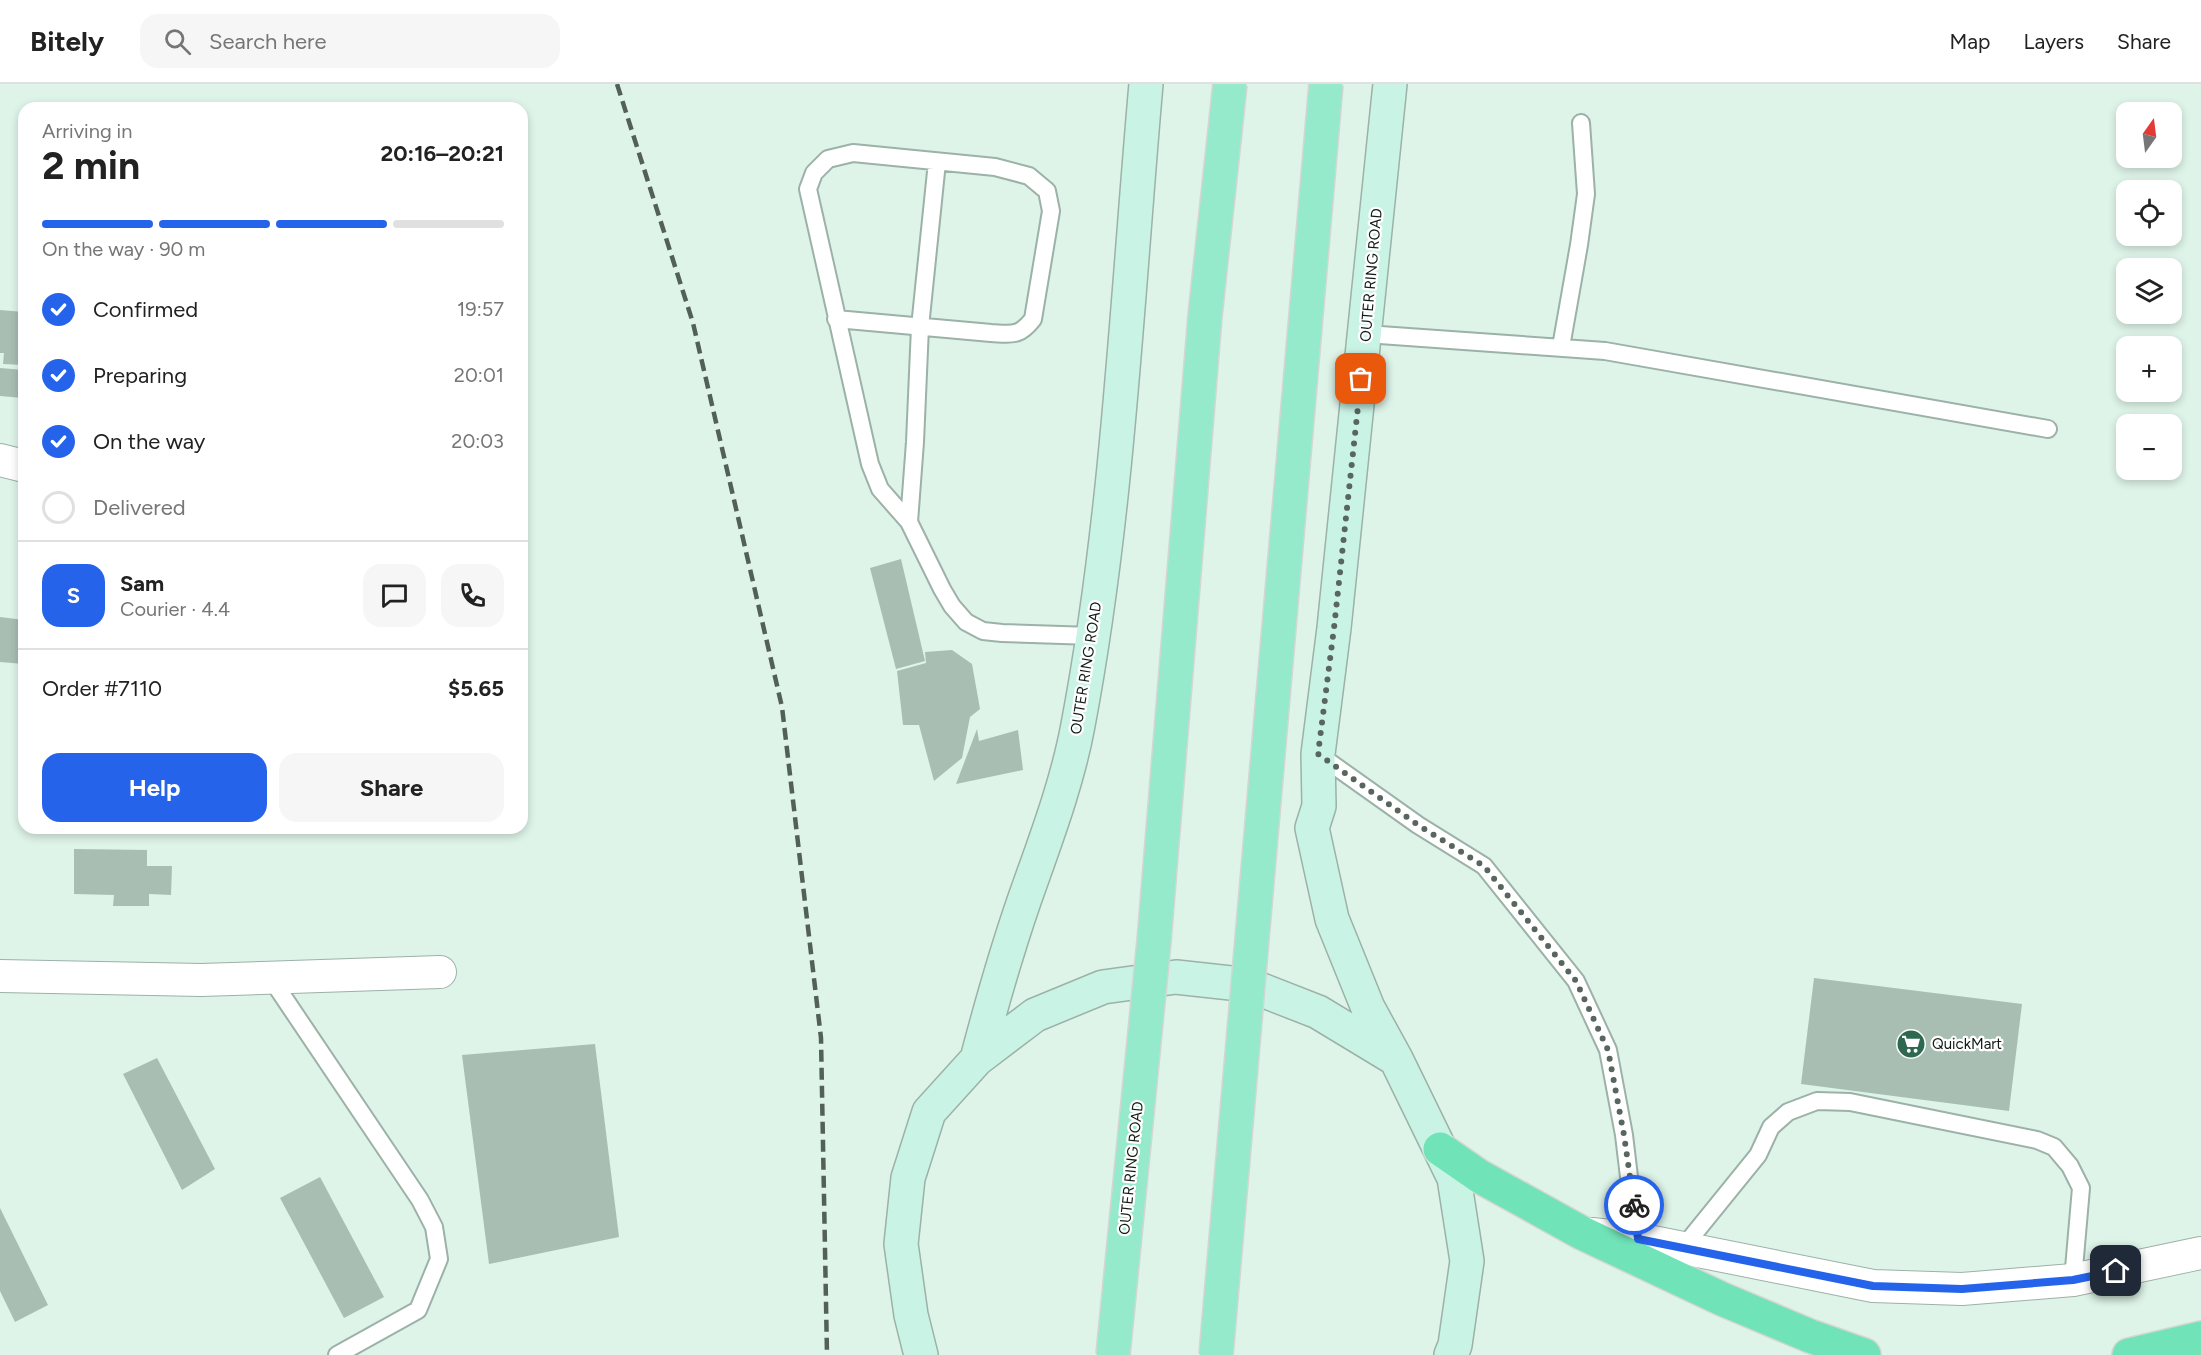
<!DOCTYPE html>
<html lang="en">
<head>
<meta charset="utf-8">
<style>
	body { margin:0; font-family:Figtree,sans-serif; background:#f6f6f6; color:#222; height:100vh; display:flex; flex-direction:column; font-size:22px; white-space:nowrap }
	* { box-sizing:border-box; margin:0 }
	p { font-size:20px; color:#767676 }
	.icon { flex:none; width:33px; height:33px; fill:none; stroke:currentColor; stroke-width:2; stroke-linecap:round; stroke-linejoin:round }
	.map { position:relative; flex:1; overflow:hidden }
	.panel { position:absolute; left:18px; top:18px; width:510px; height:732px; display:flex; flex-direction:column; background:#fff; border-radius:18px; box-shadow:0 3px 9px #0003 }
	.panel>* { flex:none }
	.needle { width:39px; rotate:14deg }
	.tools { position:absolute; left:2116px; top:18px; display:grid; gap:12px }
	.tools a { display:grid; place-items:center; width:66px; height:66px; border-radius:12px; background:#fff; box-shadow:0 3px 9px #0003; font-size:30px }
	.pin { position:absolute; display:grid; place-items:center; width:51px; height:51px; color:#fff; margin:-26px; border-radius:12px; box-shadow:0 3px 9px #0006 }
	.courier { position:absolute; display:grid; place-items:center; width:60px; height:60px; margin:-30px; border:4px solid #2563eb; border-radius:50%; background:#fff; color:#222; box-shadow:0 2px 8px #0007 }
	.overview em { font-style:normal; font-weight:700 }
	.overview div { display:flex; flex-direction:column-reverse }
	.overview { display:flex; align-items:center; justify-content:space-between; height:102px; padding:0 24px }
	h1 { font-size:39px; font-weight:700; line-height:45px }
	.bar { display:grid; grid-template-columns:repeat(4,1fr); gap:9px 6px; align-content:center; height:72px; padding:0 24px }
	.bar i { height:8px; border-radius:4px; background:#e0e0e0 }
	.bar .selected { background:#2563eb }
	.bar p { grid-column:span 4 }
	.line { display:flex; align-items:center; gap:15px; padding:0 24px; border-top:2px solid #e0e0e0 }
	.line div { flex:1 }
	.round { display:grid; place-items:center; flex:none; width:63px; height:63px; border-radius:18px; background:#f6f6f6 }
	ol { padding:0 24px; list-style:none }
	li { display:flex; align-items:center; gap:18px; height:66px }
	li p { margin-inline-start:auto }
	li .icon { padding:6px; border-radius:50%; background:#2563eb; color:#fff; stroke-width:4 }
	li:last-child { color:#767676 }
	li i { width:33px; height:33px; border:3px solid #e0e0e0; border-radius:50% }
	.cta { display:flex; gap:12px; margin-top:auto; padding:12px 24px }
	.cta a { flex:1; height:69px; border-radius:18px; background:#2563eb; color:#fff; font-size:24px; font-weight:700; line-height:69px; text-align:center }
	.cta a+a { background:#f6f6f6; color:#222 }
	header { display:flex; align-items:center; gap:36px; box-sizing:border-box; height:84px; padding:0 30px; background:#fff; border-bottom:2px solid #e0e0e0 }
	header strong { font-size:28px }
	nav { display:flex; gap:33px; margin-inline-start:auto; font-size:21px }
	.search { width:420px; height:54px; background:#f6f6f6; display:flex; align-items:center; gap:15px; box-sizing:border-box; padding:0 21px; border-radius:18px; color:#767676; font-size:22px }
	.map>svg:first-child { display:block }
	.building { fill:#a8beb3 }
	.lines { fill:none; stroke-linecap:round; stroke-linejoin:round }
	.service-casing { stroke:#9cb1a7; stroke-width:20 }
	.minor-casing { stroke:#9cb1a7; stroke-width:34 }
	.secondary-casing { stroke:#9cb1a7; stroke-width:36 }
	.trunk-casing { stroke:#d4d6d5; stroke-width:36 }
	.service { stroke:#fff; stroke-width:16 }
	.minor { stroke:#fff; stroke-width:32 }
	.secondary { stroke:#c9f4e5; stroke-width:33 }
	.trunk { stroke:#70e3b8; stroke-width:33 }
	.rail { stroke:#536059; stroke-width:4.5; stroke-dasharray:12 6; stroke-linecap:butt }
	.primary-bridge-casing { stroke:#d4d6d5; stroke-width:36; stroke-linecap:butt }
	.primary-bridge { stroke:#94eaca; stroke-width:33 }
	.done { stroke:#596660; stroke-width:6; stroke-dasharray:0 10.8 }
	.route { stroke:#2563eb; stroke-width:8 }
	.labels { text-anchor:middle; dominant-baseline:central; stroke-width:4.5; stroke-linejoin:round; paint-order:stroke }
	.street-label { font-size:15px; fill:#121a16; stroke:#fff }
	.poi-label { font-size:15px; fill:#121a16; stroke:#fff; text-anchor:start }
</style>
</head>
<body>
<header>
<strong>Bitely</strong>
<div class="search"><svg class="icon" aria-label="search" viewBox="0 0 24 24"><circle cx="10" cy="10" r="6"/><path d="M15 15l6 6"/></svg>Search here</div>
<nav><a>Map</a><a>Layers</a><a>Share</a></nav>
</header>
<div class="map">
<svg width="2201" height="1271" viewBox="0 0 2201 1271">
	<rect width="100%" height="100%" fill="#def4e9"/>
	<path class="building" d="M0 226 24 228V281L3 280 4 269H0Z
		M0 284 24 286 23 314 0 312Z
		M901 475 925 577 896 585 870 484Z
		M0 533 24 536V580L0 578Z
		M952 566 972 580 980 625 970 633 962 674 934 697 919 641H903L897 587 926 579 925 568Z
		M977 645 979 657 1018 646 1023 686 956 700Z
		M150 744H199V746H150Z
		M74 765 147 766V782H172L171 811 149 810V822H113L114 811 74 810Z
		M1814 894 2022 920 2009 1027 1801 1000Z
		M595 960 619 1153 489 1180 462 971Z
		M157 974 215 1085 182 1106 123 990Z
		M320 1093 384 1213 344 1234 280 1114Z
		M0 1124 48 1221 15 1238 0 1207Z"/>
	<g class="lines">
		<g class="service-casing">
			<path id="service" d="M937 78 920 243 915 358 909 438 942 505 952 522 966 538 983 547 1002 549 1092 552
				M836 235 991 249C1012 250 1019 253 1033 235L1051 127 1047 107 1029 92 995 83 853 69 828 75 814 89 808 105 870 380 880 405 909 438
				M1366 250 1605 267 2048 345
				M1561 263 1579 161 1586 110 1581 39
				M1318 670 1418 741 1484 782 1576 897 1608 966 1624 1051 1637 1160
				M270 893 420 1116 434 1143 439 1175 418 1226 337 1271
				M1681 1166 1758 1071 1771 1043 1788 1028 1817 1017 1850 1018 2037 1056 2054 1063 2070 1082 2081 1104 2073 1196"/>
		</g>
		<g class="minor-casing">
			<path id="minor" d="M0 376 24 382
				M0 892 201 896 440 888
				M1592 1150 1638 1155 1873 1202 1962 1205 2073 1196 2201 1169"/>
		</g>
		<g class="secondary-casing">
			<path id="secondary" d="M1390 0 1334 544 1318 670 1319 722 1312 744 1332 835 1368 924 1396 975 1454 1094 1467 1177 1455 1261 1451 1271
				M977 975C991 922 1006 869 1024 817 1044 760 1067 701 1078 641 1118 430 1127 214 1146 0
				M921 1271 911 1231 901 1160 908 1094 929 1028 977 975 1035 931 1103 903 1176 893 1249 901 1318 928 1394 974"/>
		</g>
		<g class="trunk-casing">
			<path id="trunk" d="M1440 1065 1479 1092 1582 1149 1722 1215 1810 1252 1864 1271
				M2129 1271 2201 1254"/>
		</g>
		<use href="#service" class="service"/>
		<use href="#minor" class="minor"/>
		<use href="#secondary" class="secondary"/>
		<use href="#trunk" class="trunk"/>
		<path class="rail" d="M617 0 693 239 782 623 821 954 827 1271"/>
		<g class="primary-bridge-casing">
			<path id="primary-bridge" d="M1113 1271 1154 857 1205 232 1230 0
				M1216 1271 1326 0"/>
		</g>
		<use href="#primary-bridge" class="primary-bridge"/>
	</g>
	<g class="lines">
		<path class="done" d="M1361 295 1334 544 1318 670 1418 741 1484 782 1576 897 1608 966 1624 1051 1634 1121"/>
		<path class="route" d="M1634 1121 1638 1155 1873 1202 1962 1205 2073 1196 2116 1187"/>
	</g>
	<defs>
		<g id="supermarket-disc" transform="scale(1.5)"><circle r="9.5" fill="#2e6851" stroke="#fff"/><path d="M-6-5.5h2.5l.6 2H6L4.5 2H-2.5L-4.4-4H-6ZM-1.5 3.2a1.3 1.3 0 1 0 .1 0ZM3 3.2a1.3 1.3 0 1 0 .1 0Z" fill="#fff"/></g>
	</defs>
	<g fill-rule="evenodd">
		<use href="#supermarket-disc" x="1911" y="960"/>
	</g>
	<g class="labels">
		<g class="street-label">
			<text transform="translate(1371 191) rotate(-85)">OUTER RING ROAD</text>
			<text transform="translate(1086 584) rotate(-81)">OUTER RING ROAD</text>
			<text transform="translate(1131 1084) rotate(-84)">OUTER RING ROAD</text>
		</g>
		<g class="poi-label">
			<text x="1932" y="960">QuickMart</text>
		</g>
	</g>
</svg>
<div class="tools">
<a><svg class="needle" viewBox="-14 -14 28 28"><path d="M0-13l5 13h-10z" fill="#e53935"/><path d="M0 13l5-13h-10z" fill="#767676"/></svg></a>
<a><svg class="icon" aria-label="locate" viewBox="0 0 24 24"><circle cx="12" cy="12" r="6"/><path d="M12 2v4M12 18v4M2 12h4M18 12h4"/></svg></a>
<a><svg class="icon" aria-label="layers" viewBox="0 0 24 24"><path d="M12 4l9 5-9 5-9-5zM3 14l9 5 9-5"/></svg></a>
<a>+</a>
<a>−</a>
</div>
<div class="pin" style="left:1361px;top:295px;background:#ea580c"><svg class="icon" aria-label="bag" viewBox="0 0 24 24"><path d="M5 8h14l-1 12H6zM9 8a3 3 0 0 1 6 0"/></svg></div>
<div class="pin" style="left:2116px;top:1187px;background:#1f2937"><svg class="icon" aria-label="home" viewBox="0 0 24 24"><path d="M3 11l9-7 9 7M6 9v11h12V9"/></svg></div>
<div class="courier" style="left:1634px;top:1121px"><svg class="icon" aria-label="bike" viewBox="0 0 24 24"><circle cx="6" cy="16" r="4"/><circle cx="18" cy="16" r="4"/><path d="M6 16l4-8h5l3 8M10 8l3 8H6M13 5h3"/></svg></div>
<section class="panel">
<div class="overview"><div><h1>2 min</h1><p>Arriving in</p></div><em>20:16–20:21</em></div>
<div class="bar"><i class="selected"></i><i class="selected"></i><i class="selected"></i><i></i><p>On the way · 90 m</p></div>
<ol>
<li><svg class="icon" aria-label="check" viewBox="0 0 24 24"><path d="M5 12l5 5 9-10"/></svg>Confirmed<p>19:57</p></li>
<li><svg class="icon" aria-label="check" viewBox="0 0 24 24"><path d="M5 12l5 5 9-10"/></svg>Preparing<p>20:01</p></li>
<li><svg class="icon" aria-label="check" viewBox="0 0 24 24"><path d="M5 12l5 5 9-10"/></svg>On the way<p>20:03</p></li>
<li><i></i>Delivered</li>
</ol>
<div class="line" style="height:108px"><b class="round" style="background:#2563eb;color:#fff">S</b><div><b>Sam</b><p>Courier · 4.4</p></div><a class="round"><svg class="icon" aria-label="chat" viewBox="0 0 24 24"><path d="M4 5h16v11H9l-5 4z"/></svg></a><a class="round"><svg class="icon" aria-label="phone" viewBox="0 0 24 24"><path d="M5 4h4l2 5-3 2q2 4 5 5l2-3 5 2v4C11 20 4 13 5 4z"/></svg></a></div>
<div class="line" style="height:78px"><div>Order #7110</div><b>$5.65</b></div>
<div class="cta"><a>Help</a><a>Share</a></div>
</section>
</div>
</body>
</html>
